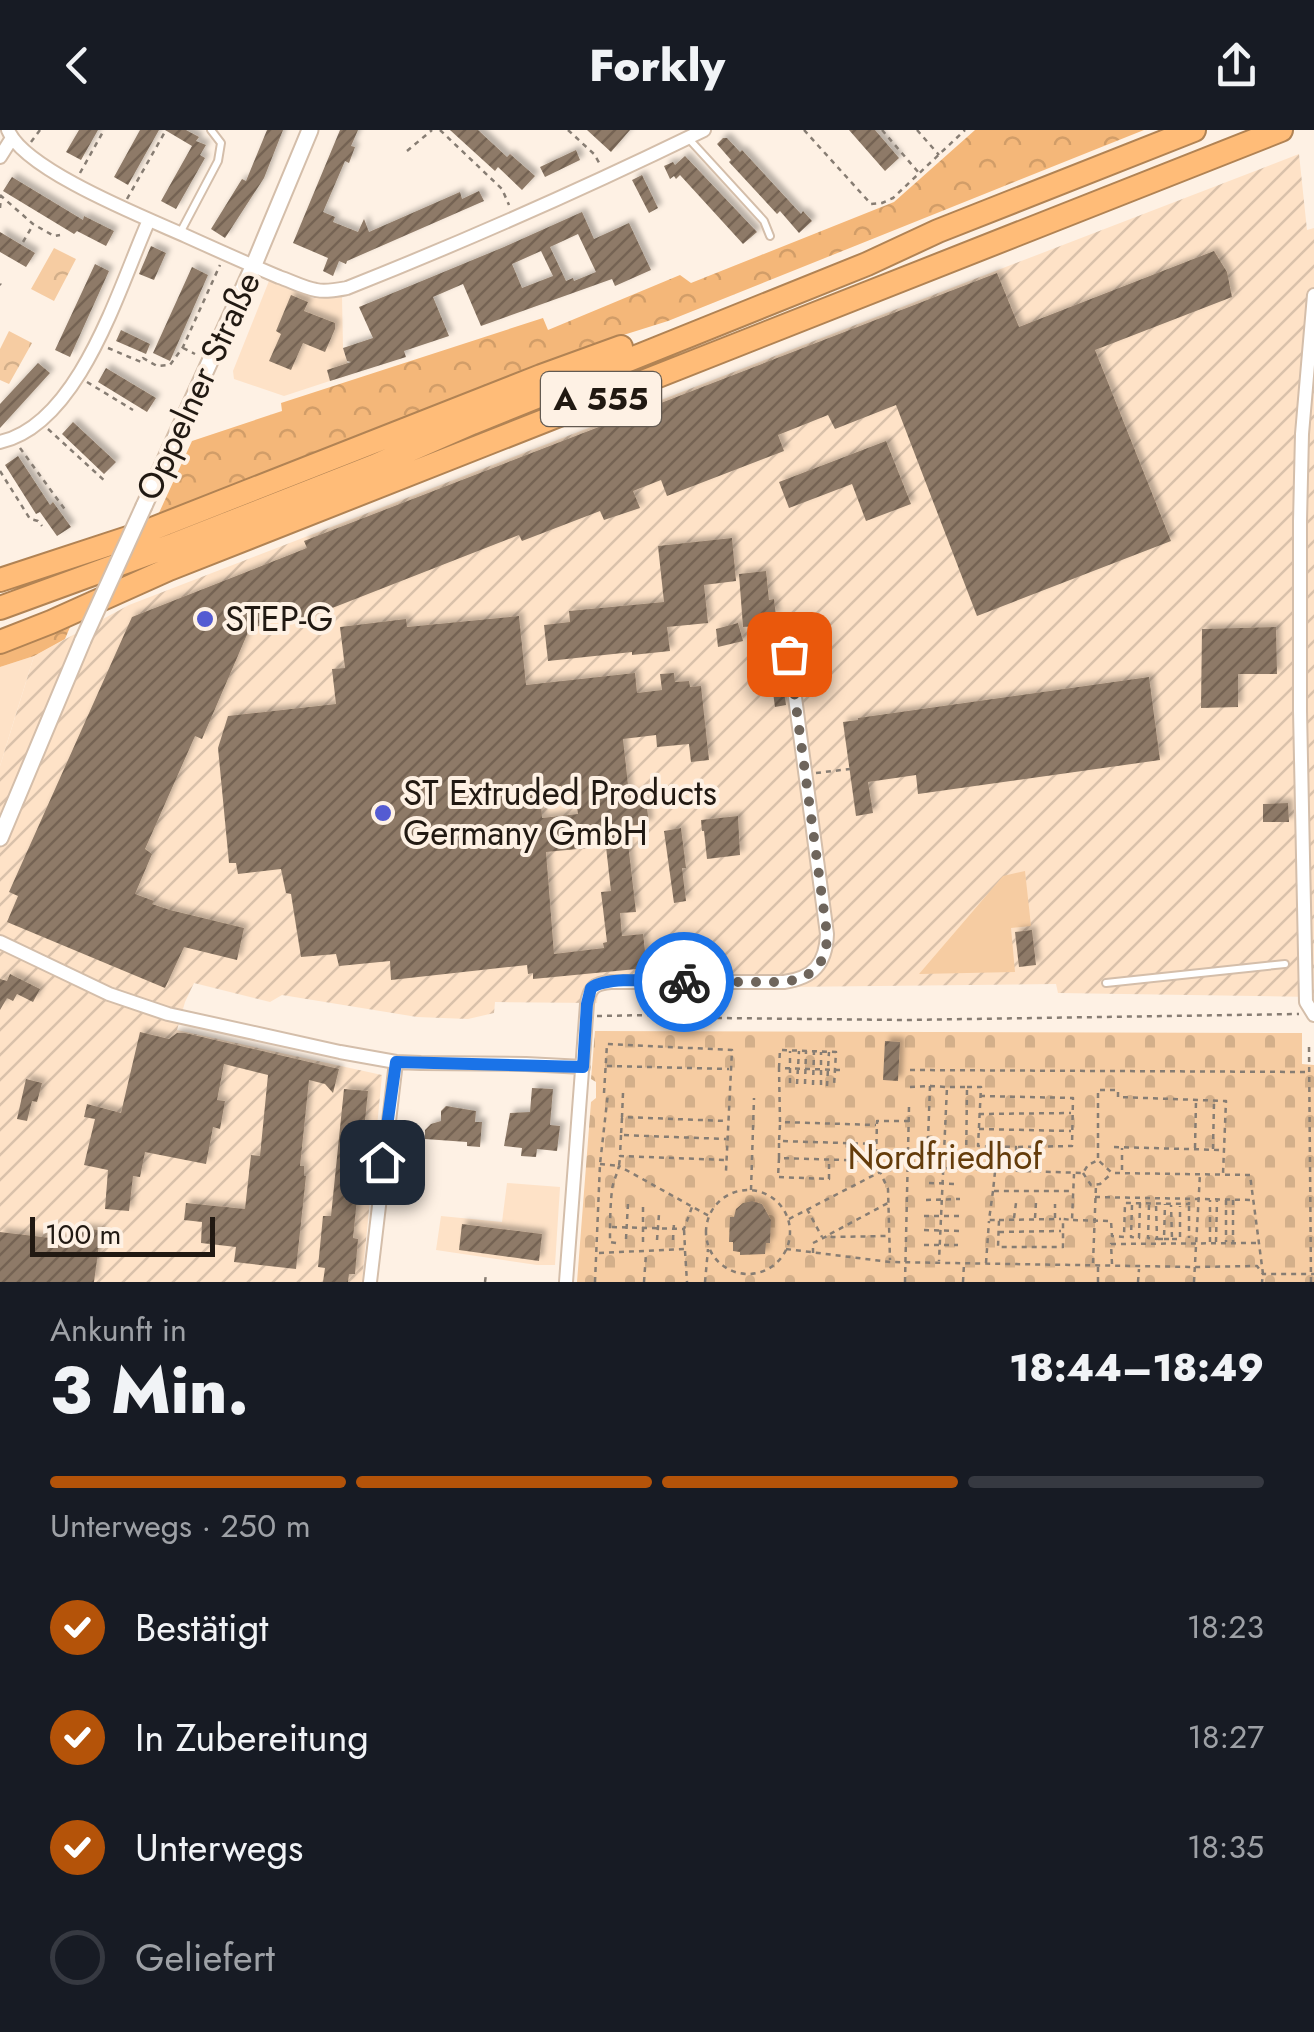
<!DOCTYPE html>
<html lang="de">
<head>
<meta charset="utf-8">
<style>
	body { margin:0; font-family:Jost,sans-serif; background:#20242c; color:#f1f3f6; height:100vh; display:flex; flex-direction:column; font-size:38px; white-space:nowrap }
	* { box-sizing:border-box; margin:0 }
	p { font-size:32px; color:#9ea1a6 }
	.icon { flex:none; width:55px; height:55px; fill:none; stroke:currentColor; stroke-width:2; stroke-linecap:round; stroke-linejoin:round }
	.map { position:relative; height:1152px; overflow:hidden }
	.panel { display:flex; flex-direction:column; background:#171b24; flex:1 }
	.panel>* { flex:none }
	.scale { position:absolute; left:30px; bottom:25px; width:185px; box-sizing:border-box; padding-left:10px; border:5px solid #211912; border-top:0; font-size:28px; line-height:35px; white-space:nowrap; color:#211912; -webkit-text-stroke:8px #fef1e4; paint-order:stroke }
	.pin { position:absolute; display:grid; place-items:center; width:85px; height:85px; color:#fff; margin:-42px; border-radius:20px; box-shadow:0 5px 15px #0006 }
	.courier { position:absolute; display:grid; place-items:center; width:100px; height:100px; margin:-50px; border:8px solid #1a73e8; border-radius:50%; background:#fff; color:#222; box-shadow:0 2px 12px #0007 }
	.headline em { font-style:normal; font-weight:800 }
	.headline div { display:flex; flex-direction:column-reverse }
	.headline { display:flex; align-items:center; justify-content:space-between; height:170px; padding:0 50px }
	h1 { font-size:65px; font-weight:800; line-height:75px }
	.bar { display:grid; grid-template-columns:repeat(4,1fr); gap:15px 10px; align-content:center; height:120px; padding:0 50px }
	.bar i { height:12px; border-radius:8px; background:#363941 }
	.bar .on { background:#b45309 }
	.bar p { grid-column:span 4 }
	ol { padding:0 50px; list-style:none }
	li { display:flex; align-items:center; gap:30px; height:110px }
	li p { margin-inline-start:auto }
	li .icon { padding:10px; border-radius:50%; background:#b45309; color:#fff; stroke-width:4 }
	li:last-child { color:#9ea1a6 }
	li i { width:55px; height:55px; border:5px solid #363941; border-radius:50% }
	header { display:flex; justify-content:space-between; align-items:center; height:130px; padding:0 50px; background:#171b24; font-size:45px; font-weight:800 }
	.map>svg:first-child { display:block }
	.built { fill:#fee2c7 }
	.industrial { fill:url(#industrial-furrows) }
	.green { fill:#f6cca2 }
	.forest { fill:url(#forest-crowns) }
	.cemetery { fill:url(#cemetery-stones) }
	.park { fill:url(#park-crowns) }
	.building { fill:url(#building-hatch); fill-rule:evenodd; filter:url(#shadow) }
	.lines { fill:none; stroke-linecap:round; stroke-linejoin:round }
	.service-casing { stroke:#d4beaa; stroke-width:10 }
	.minor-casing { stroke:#d4beaa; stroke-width:16 }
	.tertiary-casing { stroke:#d4beaa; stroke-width:19 }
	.motorway-casing { stroke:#b18354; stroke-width:26 }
	.path { stroke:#877d73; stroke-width:2.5; stroke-dasharray:5 5; stroke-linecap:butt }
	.service { stroke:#fff; stroke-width:6 }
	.minor { stroke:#fff; stroke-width:12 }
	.tertiary { stroke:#fff; stroke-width:15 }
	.motorway { stroke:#ffbc78; stroke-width:22 }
	.tertiary-bridge-casing { stroke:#d4beaa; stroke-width:19; stroke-linecap:butt }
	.tertiary-bridge { stroke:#fff; stroke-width:15 }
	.done { stroke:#6e655c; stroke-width:10; stroke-dasharray:0 18 }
	.route { stroke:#1a73e8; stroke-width:12 }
	.poi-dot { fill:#545bd2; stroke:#fef1e4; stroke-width:4 }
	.labels { text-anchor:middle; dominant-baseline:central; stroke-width:8; stroke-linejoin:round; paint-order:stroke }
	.shield { fill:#fef1e4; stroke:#635a51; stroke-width:2.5 }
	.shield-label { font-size:32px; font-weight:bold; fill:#211912 }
	.street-label { font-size:35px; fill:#211912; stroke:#fef1e4 }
	.poi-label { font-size:35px; fill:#211912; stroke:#fef1e4; text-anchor:start }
	.park-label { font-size:35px; fill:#643c0b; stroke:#fef1e4 }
</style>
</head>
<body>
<header><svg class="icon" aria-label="back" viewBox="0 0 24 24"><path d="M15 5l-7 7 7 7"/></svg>Forkly<svg class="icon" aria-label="share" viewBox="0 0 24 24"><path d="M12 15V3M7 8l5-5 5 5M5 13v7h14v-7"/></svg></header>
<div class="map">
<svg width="1314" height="1152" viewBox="0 0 1314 1152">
	<defs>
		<pattern id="industrial-furrows" width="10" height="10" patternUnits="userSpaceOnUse" patternTransform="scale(2.5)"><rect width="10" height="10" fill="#fee2c7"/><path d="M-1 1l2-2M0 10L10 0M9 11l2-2" fill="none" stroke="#d9c1aa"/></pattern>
		<pattern id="forest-crowns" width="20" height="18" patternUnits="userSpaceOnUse" patternTransform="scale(2.5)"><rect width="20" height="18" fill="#f4b779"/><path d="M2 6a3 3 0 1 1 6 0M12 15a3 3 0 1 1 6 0" fill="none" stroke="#d19d68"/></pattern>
		<pattern id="cemetery-stones" width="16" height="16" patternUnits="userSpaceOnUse" patternTransform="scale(2.5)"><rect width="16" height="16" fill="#f6cca2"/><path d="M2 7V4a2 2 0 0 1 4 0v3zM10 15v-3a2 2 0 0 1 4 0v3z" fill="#d3af8a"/></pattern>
		<pattern id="park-crowns" width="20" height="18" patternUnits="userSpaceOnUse" patternTransform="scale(2.5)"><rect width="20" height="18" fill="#f6cca2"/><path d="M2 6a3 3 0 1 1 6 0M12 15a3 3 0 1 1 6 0" fill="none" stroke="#d3af8a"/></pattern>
		<pattern id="building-hatch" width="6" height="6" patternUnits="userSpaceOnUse" patternTransform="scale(2.5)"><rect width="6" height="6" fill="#8e7a67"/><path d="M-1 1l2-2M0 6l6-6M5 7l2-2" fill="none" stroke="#746353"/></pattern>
		<filter id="shadow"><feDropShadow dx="4.5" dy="-4.5" stdDeviation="2.5" flood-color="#0004"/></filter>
	</defs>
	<rect width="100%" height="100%" fill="#fef1e4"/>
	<path class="built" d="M269 151 313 168 342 167 343 218 351 244 284 266 234 249 233 241Z
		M34 526 15 587 0 636V537Z
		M507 1053 560 1057 555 1135H537L436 1120 441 1086 502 1092Z"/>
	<path class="industrial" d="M1299 24 1307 100 1314 98V867L1058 863 1056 854 599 859 597 873 495 872 494 883 468 889 417 887 282 865 270 872 194 853 185 872 177 900 382 945 362 1152H0V636L34 526 129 475Z"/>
	<path class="green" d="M1025 741 1031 796 1011 798 1015 842 919 844 1003 746Z"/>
	<path class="forest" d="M975 0H1144L668 191 582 218 158 385 192 311 282 281 281 273 543 188 548 200 680 145 691 153 894 72Z
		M73 490 65 509 34 526 0 537V519Z"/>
	<path class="cemetery" d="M595 901 1302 903V934L1314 935V1152H577L591 972 596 968V952L591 949Z"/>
	<path class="park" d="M54 118 76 129 54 171 31 159Z
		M9 201 32 213 9 254 0 250V219Z"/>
	<path class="building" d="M79 0H98L81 30 66 22Z
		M140 0H159L128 55 114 47Z
		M165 0H186L199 7 196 11 206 15 200 25 205 28 176 79 161 71 192 16Z
		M267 0H283L264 48 225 108 211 99 242 49 246 51Z
		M340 0H358L351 16 355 17 349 33 345 31 323 82 335 87 333 92 358 102 364 89 369 102 460 62 462 69 479 61 484 71 347 131 346 134 339 131 333 146 323 141 328 128 293 113Z
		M450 0H478L507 27 510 24 535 46 522 60 498 37 495 41Z
		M587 0H630L611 22Z
		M849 0H875L899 28 885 41Z
		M723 8H727L740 22 742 20 801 84 803 81 812 91 799 103 780 81 777 84 729 32 731 30 717 14Z
		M576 20 580 30 545 47 540 37Z
		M685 26 757 102 743 114 680 45 676 49 674 46 670 49 664 36 673 32 675 35Z
		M642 45 658 78 649 83 632 50Z
		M12 47 83 90 84 86 114 101 106 116 77 101 74 104 3 61Z
		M582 82 594 109 629 93 651 140 615 156 612 149 481 196 463 154 433 167 449 206 404 221 406 227 330 251 327 240 351 232 347 231 343 218 373 208 359 177 504 117ZM578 104 596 142 574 151 573 148 566 151 550 117ZM541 121 553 146 522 158 512 134Z
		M0 102 35 123 26 137 0 122Z
		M151 116 166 123 154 150 139 144Z
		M1214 121 1227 142 1232 167 1095 220 1171 411 977 486 896 275 835 299 828 285 778 305 784 321 667 366 661 350 633 361 640 378 604 390 600 381 522 411 519 405 299 491 296 481 249 500 202 609 195 606 145 719 152 724 135 764 154 771 152 774 170 780 244 798 237 830 184 817 165 858 7 792 18 766 9 762 132 487 307 418 304 411 997 143 1019 197Z
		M95 134 109 141 70 227 55 220Z
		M192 137 208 145 170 231 153 223Z
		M291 165 308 172 304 181 335 193V199L325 222 303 213 291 240 269 231 281 204 276 201Z
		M121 200 150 214 146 224 116 211Z
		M38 233 50 243 0 298V274Z
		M106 238 156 268 147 282 98 252Z
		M73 292 116 332 104 344 62 304Z
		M886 311 911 374 866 391 852 354 789 378 779 352Z
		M18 326 50 375 53 372 71 397 57 406 40 382 36 384 5 335Z
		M732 408 736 451 704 455 708 493 667 497 670 521 632 525V522L548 531 544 495 570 492 569 481 664 472 658 416Z
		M766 441 769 470 774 469 776 486H767L768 495 743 497 739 444Z
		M519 486 526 555 635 543 637 563 662 560 660 544 674 543 675 552 689 551 690 557 701 556 709 630 691 632 689 614 657 617 656 605 623 609 629 664 645 662 649 694 626 696 636 782 620 783 622 806 643 804 647 838 533 849V843L528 844 527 835 391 850 390 831 339 836 336 824 301 827 291 764 286 763 281 739 238 744 236 733H229L218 618 228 586 336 574 332 539 345 538 340 497 406 489 407 497ZM561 656 562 666 575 664 578 684 542 688 540 659ZM604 699 611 761 601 762 607 812 603 813 604 818 554 824 546 722 588 718 586 701Z
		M738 493 743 511 718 517 716 499Z
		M1276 497 1277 544H1238V577L1201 578 1202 499Z
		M779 525 786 575 775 577 768 526Z
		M1149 547 1160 630 918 664 916 645 868 652 873 683 856 686 843 592 858 590V588Z
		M1288 673 1289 692H1263V674Z
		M738 686 740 725 707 729 704 701H702L701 690Z
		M681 698 686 738H682L686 771 674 773 664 701Z
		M1032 800 1036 835 1019 837 1015 802Z
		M10 844 40 859 33 872 17 864 13 871 7 868 0 880V849L7 851Z
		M140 902 169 909 177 903H185L339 939 333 963 325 954 309 950 300 1036H304V1046H306L296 1139 234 1132 236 1117 201 1113 202 1092 184 1090 186 1073 245 1079 251 1025 260 1026 268 945 224 934 217 970 225 971 220 999 213 997 206 1034 145 1022 140 1047 133 1046 129 1081 105 1079 108 1040 84 1035 95 989 84 987 87 974 121 983Z
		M885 911 900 912 898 951 883 950Z
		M26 949 42 953 37 972 32 971 27 991 17 989Z
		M532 958 553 959 550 995 560 996 557 1021 537 1019 536 1027 521 1026 522 1018 504 1016 510 983 530 982Z
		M344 959 368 961 353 1108 358 1109 355 1144H349L348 1152H323L325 1138 318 1137 323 1086H331Z
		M446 976 476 981 475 992H482L480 1017 467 1016V1012L425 1009V1000L431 994 441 991V981Z
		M752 1071 762 1074 771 1090 770 1113H766L765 1124 740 1125V1122L733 1121V1112H729L730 1087H734L736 1079 743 1073Z
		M462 1094 542 1104 539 1131 459 1120Z
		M78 1098 101 1100 94 1152H0V1102L76 1111Z"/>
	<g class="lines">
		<g class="service-casing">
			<path id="service" d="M689 9 764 91 770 106
				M180 103 218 31 221 13 211 0
				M1106 853 1285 834"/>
		</g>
		<g class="minor-casing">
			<path id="minor" d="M8 0C24 40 146 88 186 106 217 120 248 134 279 147 291 151 304 158 316 160 326 162 336 160 347 158 468 110 587 57 704 0
				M0 27 12 8
				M1314 165 1302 304 1300 391V581L1306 872 1314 885
				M0 312C80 294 119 157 149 90
				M0 812 109 864 168 884 340 922 396 932 421 933 526 934 583 937
				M370 1152 396 932
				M566 1152 587 874C589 858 595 853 611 852H784C813 848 826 834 827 804L789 523"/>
		</g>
		<g class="tertiary-casing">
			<path id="tertiary" d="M144 376 253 137 310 0
				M0 708 83 510"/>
		</g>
		<g class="motorway-casing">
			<path id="motorway" d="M0 450 137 405 541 246 621 217
				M0 478 175 414 374 336 472 293 867 134 938 101 1194 0
				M0 512 51 492 169 439 1281 0"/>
		</g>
		<path class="path" d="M440 0 502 59 509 75
			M568 0 594 24 601 36
			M804 0 871 74 882 73 893 68 965 0
			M882 0 919 43
			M917 0 939 25
			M31 12 40 0
			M407 21 432 0
			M80 43 104 0
			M0 65 33 94 54 106 60 105
			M127 69 166 0
			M0 78 1 67
			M23 112 33 95
			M0 154 1 155
			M108 218 141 232 143 228 157 236 170 235 183 217 220 135
			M183 218 195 224
			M87 252 133 280
			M48 299 106 352
			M20 318 66 381
			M0 341 30 389 38 391 42 396
			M816 643 850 639
			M651 883V866
			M597 886 651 885 719 888 904 890 1299 884
			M1309 917 1311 1152
			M607 936 729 939
			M779 938 780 920 836 922 834 956
			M840 940 779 938 780 992 876 995
			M910 940 1309 942
			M790 953V921
			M797 954 799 921
			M805 954 806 921
			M813 955 814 921
			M821 955V922
			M827 956 829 922
			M930 956 947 957 939 1131
			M910 957 930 956 927 1036
			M950 957H967L966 1037
			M967 957H981L978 1016 1016 1017 1017 1039
			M604 963 607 914 732 920 726 1041
			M623 963 622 987 727 991
			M980 966 1073 968 1072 1016 1016 1017
			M979 984 1071 983
			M622 988 621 1005 726 1009
			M909 991H877L876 1031 880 1042 907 1037 1083 1043 1088 1035 1098 1030 1112 1043 1250 1045 1263 1144 1262 1152
			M780 995 779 1011 876 1014
			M979 999 1071 1001
			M621 1005 620 1026 727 1030
			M779 1013V1028L875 1031
			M1114 1017 1222 1020
			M1195 1018 1196 971
			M1213 1019 1214 972
			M779 1028 778 1047 829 1049V1032
			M1098 1028V960H1118V967L1226 971 1223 1044
			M600 1034 619 1036 620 1027
			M1122 1040V1018
			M995 1042 993 1061H1071
			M1083 1043 1091 1055 1100 1054 1111 1044
			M929 1053 957 1054
			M751 1060 754 968
			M706 1102a42 42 0 1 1 84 0a42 42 0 1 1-84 0Z
			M993 1061 989 1090H999L998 1117H1063V1089L1072 1090 1074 1044
			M1095 1067 1252 1070
			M926 1070 960 1069
			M1226 1070V1112
			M1233 1070V1112
			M1132 1075 1131 1107 1139 1108 1140 1073
			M1149 1075 1148 1108 1157 1109 1156 1074
			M1189 1076V1108
			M807 1079 822 1107
			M924 1086H960
			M1014 1088 1016 1073
			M1035 1088 1036 1072
			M1055 1088V1074
			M789 1089 880 1042 888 1059 890 1130
			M999 1090 1061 1089
			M1073 1090 1111 1091 1112 1106 1124 1107 1125 1073 1189 1074V1069
			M612 1097 684 1099 692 1077
			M924 1100 959 1101
			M999 1102 1061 1101
			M830 1104 888 1073
			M626 1109 628 1073
			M1158 1109H1164L1165 1074
			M1164 1109H1172L1171 1075
			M1172 1109H1180V1076
			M657 1110 659 1084
			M673 1110 674 1093
			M643 1112V1077
			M1210 1112V1070
			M1216 1112 1217 1070
			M616 1113 610 1112C610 1095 610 1077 612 1060 613 1051 617 1045 619 1036L709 1086
			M924 1115H958
			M786 1119 890 1132 1195 1137 1257 1136 1263 1144H1314
			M685 1121 687 1152
			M599 1123 685 1119 684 1099
			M813 1123V1113L829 1105 832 1107 887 1106
			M986 1133 989 1091
			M1093 1133 1096 1055
			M1112 1134 1111 1114 1257 1113
			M485 1152 486 1144
			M595 1152 600 1034 608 963
			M644 1152 646 1124
			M705 1152 708 1119
			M905 1152 909 977
			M963 1152 964 1134
			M1098 1152V1137
			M1138 1152 1139 1139
			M1194 1152 1200 1044"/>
		<use href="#service" class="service"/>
		<use href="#minor" class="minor"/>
		<use href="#tertiary" class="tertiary"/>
		<use href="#motorway" class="motorway"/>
		<g class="tertiary-bridge-casing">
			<path id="tertiary-bridge" d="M83 510 144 376"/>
		</g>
		<use href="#tertiary-bridge" class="tertiary-bridge"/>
	</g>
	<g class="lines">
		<path class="done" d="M684 852H784C813 848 827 834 827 804L789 524"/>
		<path class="route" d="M382 1032 396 932 583 937 587 874 591 858C609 845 661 852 684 852"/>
	</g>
	<g class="poi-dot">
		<circle cx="205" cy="489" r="10"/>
		<circle cx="383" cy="683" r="10"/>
	</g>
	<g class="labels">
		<rect class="shield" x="541" y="242" width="120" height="54" rx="8"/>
		<g class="shield-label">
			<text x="601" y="269">A 555</text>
		</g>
		<g class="street-label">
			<text transform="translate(198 256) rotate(-65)">Oppelner Straße</text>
		</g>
		<g class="poi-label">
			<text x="225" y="489">STEP-G</text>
			<text x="403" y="663">ST Extruded Products<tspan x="403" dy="40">Germany GmbH</tspan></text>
		</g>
		<g class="park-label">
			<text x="945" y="1027">Nordfriedhof</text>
		</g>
	</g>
</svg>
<div class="scale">100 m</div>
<div class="pin" style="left:789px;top:524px;background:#ea580c"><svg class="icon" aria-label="bag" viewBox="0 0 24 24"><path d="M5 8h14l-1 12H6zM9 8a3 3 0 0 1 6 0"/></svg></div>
<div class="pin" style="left:382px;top:1032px;background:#1f2937"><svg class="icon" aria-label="home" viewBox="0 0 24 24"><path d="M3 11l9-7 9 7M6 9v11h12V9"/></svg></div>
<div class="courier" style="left:684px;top:852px"><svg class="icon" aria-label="bike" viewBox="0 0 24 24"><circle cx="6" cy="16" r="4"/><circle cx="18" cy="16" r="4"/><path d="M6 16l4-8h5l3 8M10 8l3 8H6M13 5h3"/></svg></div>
</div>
<section class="panel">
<div class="headline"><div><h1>3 Min.</h1><p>Ankunft in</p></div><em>18:44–18:49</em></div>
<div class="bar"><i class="on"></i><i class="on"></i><i class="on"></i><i></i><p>Unterwegs · 250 m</p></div>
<ol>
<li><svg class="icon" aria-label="check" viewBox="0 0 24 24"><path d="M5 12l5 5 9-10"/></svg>Bestätigt<p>18:23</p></li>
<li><svg class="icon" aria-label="check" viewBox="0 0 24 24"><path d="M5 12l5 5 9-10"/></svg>In Zubereitung<p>18:27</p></li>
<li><svg class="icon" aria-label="check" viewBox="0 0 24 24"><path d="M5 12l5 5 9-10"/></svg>Unterwegs<p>18:35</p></li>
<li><i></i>Geliefert</li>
</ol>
</section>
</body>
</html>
